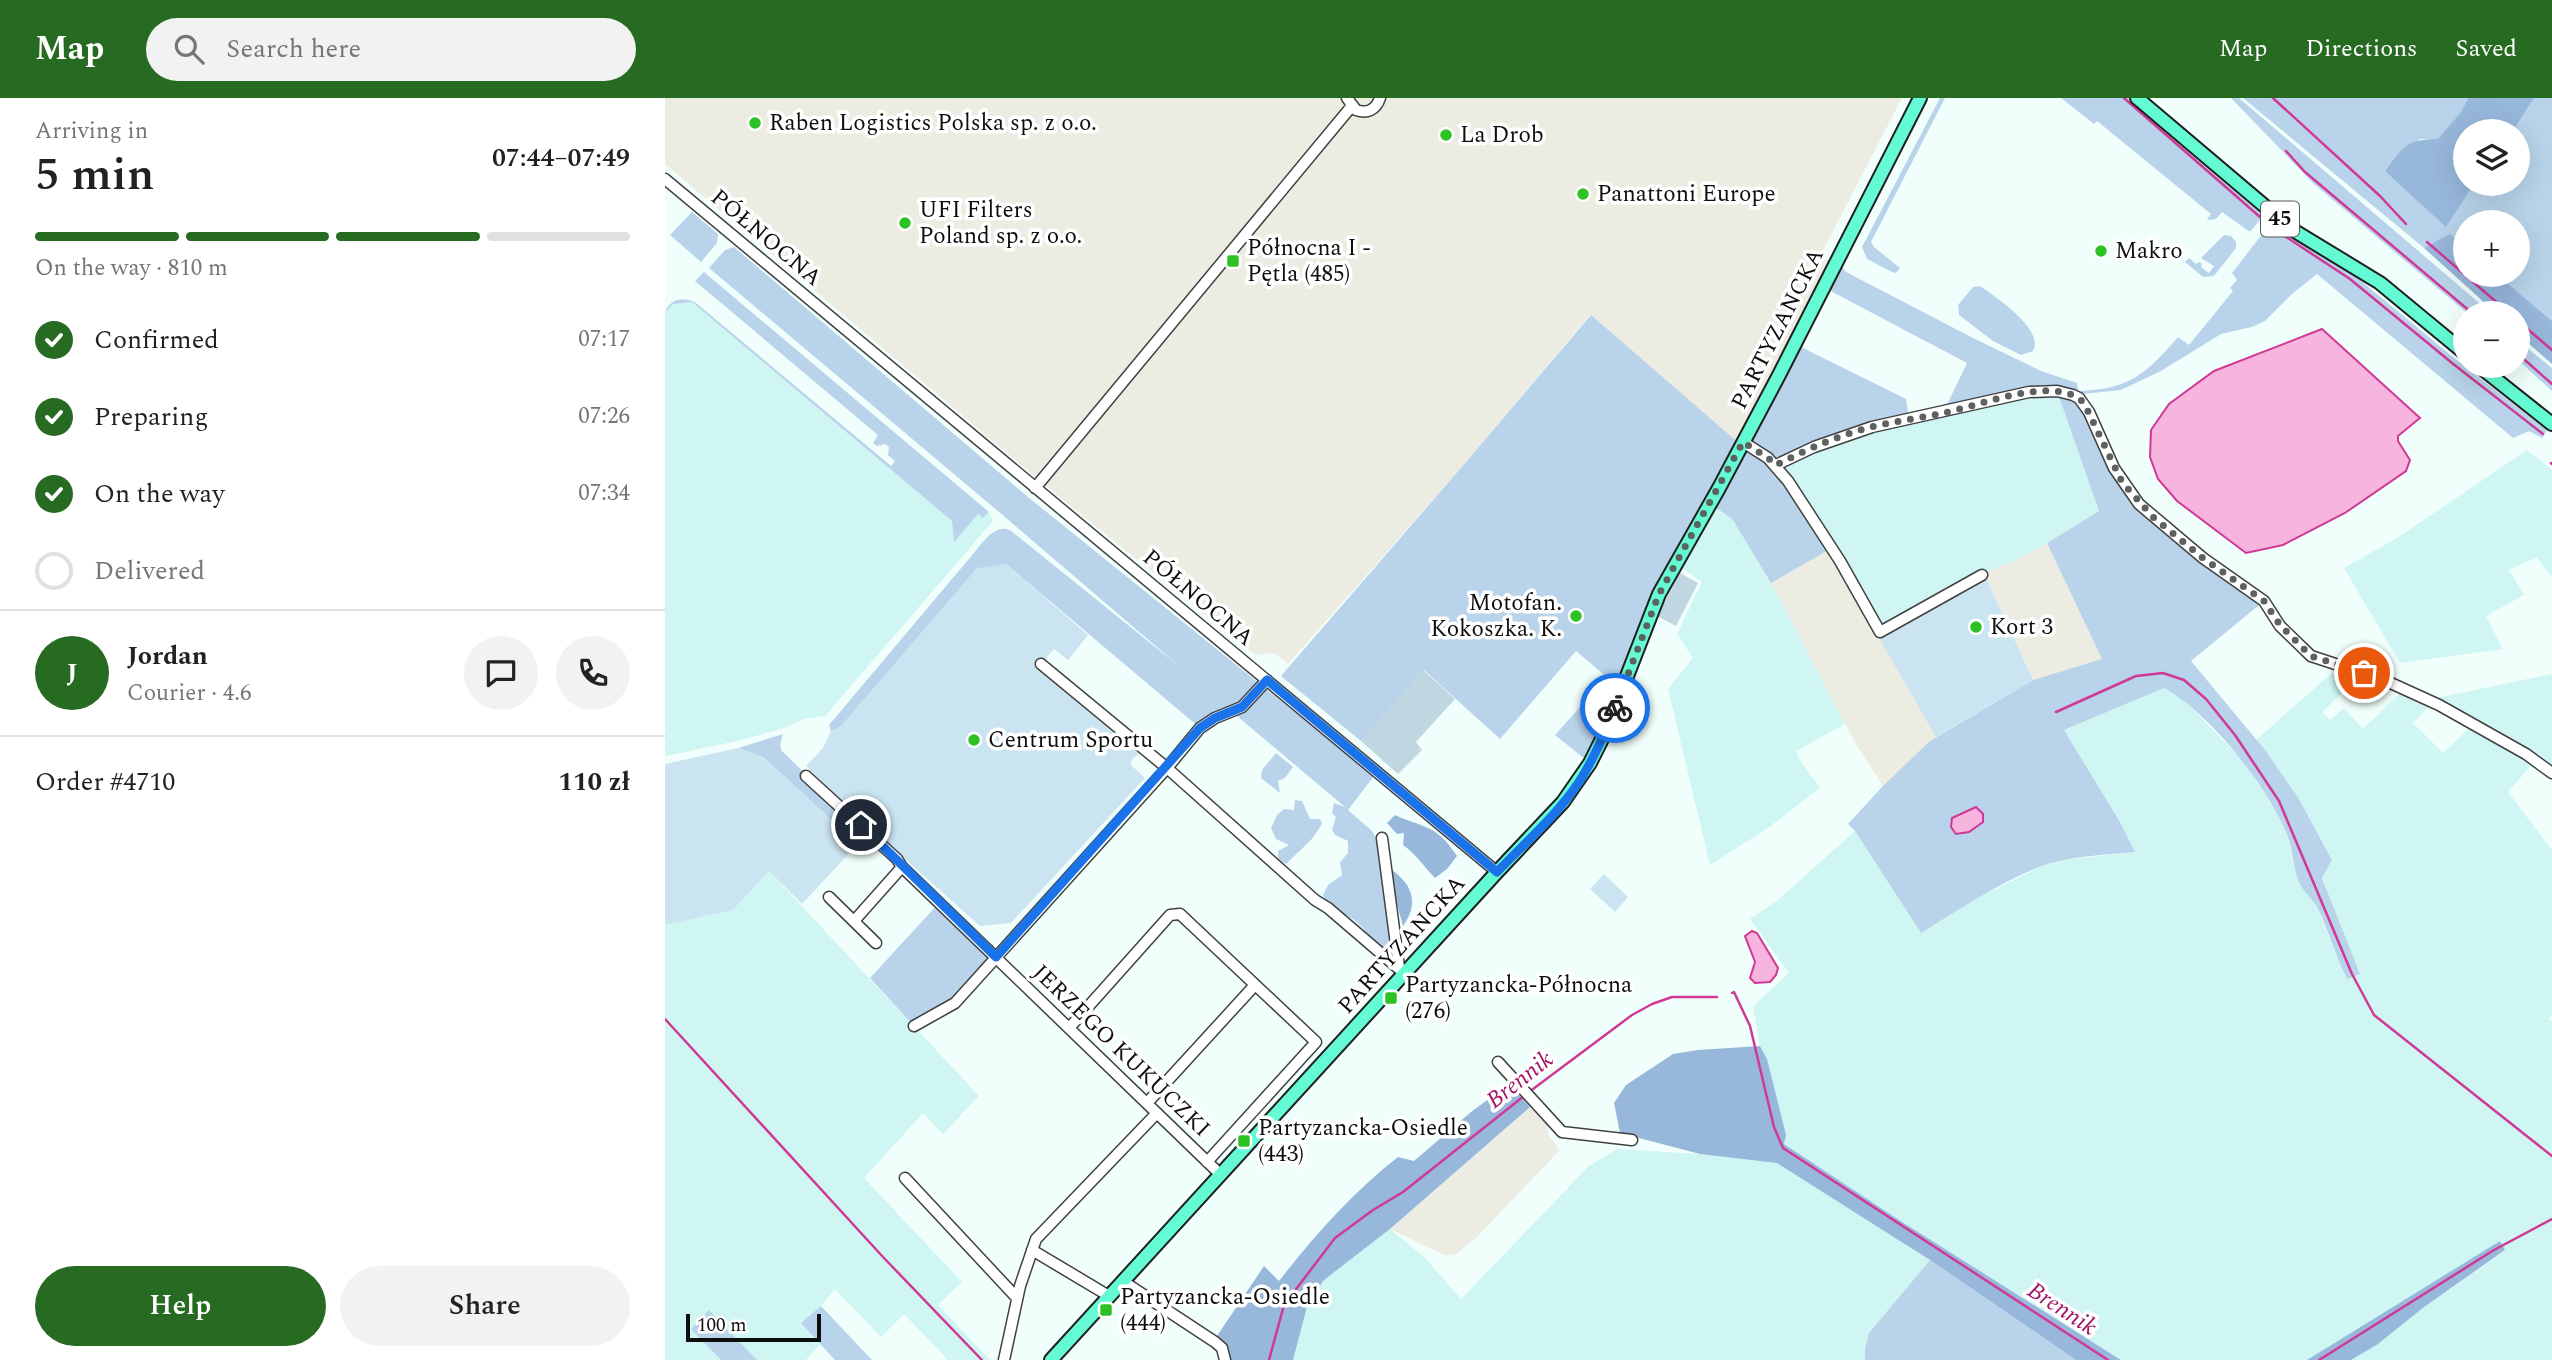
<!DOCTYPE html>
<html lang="en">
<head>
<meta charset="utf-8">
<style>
	body { margin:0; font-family:Spectral,serif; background:#f2f2f2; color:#222; height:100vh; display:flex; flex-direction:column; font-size:26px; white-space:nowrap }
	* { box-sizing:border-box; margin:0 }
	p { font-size:23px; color:#767676 }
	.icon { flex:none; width:38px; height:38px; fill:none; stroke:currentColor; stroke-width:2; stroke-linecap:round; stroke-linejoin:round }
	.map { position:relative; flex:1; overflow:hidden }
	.drawer { display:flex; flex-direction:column; background:#fff; width:665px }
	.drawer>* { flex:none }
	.buttons { position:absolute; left:1788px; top:21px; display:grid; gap:14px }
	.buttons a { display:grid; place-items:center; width:77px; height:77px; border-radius:50%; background:#fff; box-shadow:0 7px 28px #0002; font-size:35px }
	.scale { position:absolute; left:21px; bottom:18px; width:135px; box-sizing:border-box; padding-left:7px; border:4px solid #0e0e0e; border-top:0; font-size:19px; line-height:24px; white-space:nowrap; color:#0e0e0e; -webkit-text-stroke:5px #fff; paint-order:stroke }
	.pin { position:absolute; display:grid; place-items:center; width:60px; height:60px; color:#fff; margin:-30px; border:4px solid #fff; border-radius:50%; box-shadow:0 2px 7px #0007 }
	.courier { position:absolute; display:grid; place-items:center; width:70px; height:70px; margin:-35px; border:5px solid #1a73e8; border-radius:50%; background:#fff; color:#222; box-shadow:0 2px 9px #0007 }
	.head em { font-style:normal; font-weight:600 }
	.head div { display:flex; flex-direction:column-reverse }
	.head { display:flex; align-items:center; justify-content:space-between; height:119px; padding:0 35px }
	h1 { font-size:46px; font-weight:600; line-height:52px }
	.bar { display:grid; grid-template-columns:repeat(4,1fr); gap:10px 7px; align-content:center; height:84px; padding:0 35px }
	.bar i { height:9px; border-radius:5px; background:#e0e0e0 }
	.bar .current { background:#276a22 }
	.bar p { grid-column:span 4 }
	.line { display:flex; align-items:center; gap:18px; padding:0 35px; border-top:2px solid #e0e0e0 }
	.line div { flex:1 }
	.round { display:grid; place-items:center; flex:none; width:74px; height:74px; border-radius:37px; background:#f2f2f2 }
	ol { padding:0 35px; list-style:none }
	li { display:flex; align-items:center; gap:21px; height:77px }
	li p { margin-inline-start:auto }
	li .icon { padding:7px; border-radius:50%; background:#276a22; color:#fff; stroke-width:4 }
	li:last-child { color:#767676 }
	li i { width:38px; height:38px; border:4px solid #e0e0e0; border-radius:50% }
	.primary-button { display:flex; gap:14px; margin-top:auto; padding:14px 35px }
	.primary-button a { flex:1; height:80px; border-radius:42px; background:#276a22; color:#fff; font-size:28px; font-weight:600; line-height:80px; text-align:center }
	.primary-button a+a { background:#f2f2f2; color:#222 }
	header { display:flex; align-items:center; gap:42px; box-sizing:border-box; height:98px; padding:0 35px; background:#276a22; color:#fff }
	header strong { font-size:33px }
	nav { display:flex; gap:38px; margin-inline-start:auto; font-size:24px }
	.search { width:490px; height:63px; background:#f2f2f2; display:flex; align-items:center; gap:18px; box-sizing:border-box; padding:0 24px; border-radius:38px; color:#767676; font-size:26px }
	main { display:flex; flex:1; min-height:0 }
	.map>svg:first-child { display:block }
	.industrial { fill:#edece3 }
	.farmland { fill:#cff6f2; fill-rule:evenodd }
	.green { fill:#b8d3ea }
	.forest { fill:#97b7db }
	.cemetery { fill:#c0d7e2 }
	.pitch { fill:#cbe4f1 }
	.water { fill:#f7b4df; stroke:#d03996; stroke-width:2 }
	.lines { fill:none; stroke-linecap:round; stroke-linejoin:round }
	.stream { stroke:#d03996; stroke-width:2.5 }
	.minor-casing { stroke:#414141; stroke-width:13 }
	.major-casing { stroke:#1f1f1f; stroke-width:16 }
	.minor { stroke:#fff; stroke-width:10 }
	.major { stroke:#64fbd4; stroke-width:12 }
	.done { stroke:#5d6261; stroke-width:7; stroke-dasharray:0 12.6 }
	.route { stroke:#1a73e8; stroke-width:9 }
	.poi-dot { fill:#2dc223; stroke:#fff; stroke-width:2.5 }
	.labels { text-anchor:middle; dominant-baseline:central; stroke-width:7; stroke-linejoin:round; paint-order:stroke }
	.shield { fill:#fff; stroke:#565656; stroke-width:2 }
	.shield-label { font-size:21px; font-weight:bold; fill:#0e0e0e }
	.poi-label { font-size:23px; fill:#0e0e0e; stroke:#fff; text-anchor:start }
	.street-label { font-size:23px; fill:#0e0e0e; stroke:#fff }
	.water-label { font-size:24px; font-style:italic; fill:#a31567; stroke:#fff }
</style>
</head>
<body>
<header>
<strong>Map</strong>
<div class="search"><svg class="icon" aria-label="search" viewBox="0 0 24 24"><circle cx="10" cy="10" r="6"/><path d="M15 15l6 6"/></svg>Search here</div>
<nav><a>Map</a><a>Directions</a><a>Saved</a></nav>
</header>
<main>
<section class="drawer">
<div class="head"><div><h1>5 min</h1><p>Arriving in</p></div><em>07:44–07:49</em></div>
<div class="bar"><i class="current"></i><i class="current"></i><i class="current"></i><i></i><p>On the way · 810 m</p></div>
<ol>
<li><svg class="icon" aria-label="check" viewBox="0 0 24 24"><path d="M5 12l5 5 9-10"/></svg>Confirmed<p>07:17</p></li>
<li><svg class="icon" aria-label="check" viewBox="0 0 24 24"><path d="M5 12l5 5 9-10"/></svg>Preparing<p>07:26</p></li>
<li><svg class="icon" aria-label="check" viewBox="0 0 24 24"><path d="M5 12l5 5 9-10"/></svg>On the way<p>07:34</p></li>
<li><i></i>Delivered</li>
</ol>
<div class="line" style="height:126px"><b class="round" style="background:#276a22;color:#fff">J</b><div><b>Jordan</b><p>Courier · 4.6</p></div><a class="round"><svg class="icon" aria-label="chat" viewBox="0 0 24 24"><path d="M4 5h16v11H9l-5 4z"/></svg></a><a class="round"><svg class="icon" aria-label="phone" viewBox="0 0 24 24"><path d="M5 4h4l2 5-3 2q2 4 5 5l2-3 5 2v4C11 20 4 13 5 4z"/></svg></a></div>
<div class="line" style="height:91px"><div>Order #4710</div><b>110 zł</b></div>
<div class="primary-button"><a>Help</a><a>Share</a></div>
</section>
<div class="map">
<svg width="1887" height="1262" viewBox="0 0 1887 1262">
	<rect width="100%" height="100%" fill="#f0fffc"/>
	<path class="industrial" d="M0 0H1237L1153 162H1172L1076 348 925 217 795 371 623 566 609 555 590 557 376 384 0 66Z
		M1382 445 1437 561 1368 582 1321 480 1317 477Z
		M1167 450 1271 639 1218 688 1192 648 1106 485Z
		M865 1009 884 1028 883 1036 895 1052 811 1140 791 1156 779 1157 725 1131Z"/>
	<path class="farmland" d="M27 204 287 423 289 443 313 416 318 420 324 414 328 423 160 618 138 621 120 630 72 643 0 658V214L8 206Z
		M1392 293 1434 413 1382 445 1347 464 1336 467 1215 534 1111 367 1195 332Z
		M1862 352 1887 372V478L1884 476 1872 459 1844 472 1859 497 1821 518 1838 551 1735 565 1679 470 1732 440Z
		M1045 406 1068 422 1106 485 1180 626 1131 653 1136 664 1155 690 1103 730 1045 767 1003 591 1028 560 1012 536 1037 484 1011 466Z
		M1675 568 1699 575 1657 614 1665 622 1679 610 1698 631 1739 591 1762 602 1887 576V675L1870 663 1843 694 1887 752V917L1883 921 1887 923V1262H1686L1713 1246 1759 1209 1840 1153 1835 1144 1642 1262H1456L1234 1122 1119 1046 1121 1037 1102 961 1095 948 1088 908 1124 875 1085 821 1112 803 1190 733 1256 835 1318 797 1375 769 1399 762 1469 754 1455 724 1399 632 1499 590 1517 600 1580 665 1613 716 1624 742 1630 772 1637 790 1650 805 1681 880 1694 876 1657 779 1667 761 1634 701 1591 642ZM1768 604 1808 627 1778 655 1748 625Z
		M104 773 314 998 278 1036 258 1015 199 1080 297 1184 273 1207 325 1262H283L239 1216 216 1239 170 1191 156 1208 136 1225 156 1246 141 1262H92L44 1212 26 1231 56 1262H0V827L68 812Z
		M952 1051 1035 1056 1112 1065 1265 1162 1204 1235 1200 1251V1262H628L643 1205 659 1182 725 1131 759 1159 796 1201 924 1068Z"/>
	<path class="green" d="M1275 0H1280L1206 144 1209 149 1235 170 1231 175 1227 174 1202 161 1197 149Z
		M1396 0H1463L1599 117 1585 134 1557 114 1551 121 1544 122 1542 121 1546 116 1432 23 1429 26Z
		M1566 0H1574L1826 215H1802L1649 86Z
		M1578 0H1803L1796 14 1773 42 1754 41 1781 128 1809 86H1853V33H1848L1869 0H1887V223L1833 177H1853V124H1801V150L1785 137 1759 150Z
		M27 114 53 136 52 145 36 164 5 137Z
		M1605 126H1611L1689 177 1789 260 1882 332 1877 340 1864 333 1848 340 1652 176 1627 196 1600 223 1587 229 1556 236 1496 273 1456 292 1418 296 1413 294 1414 300 1465 395 1599 503 1526 563 1600 652 1634 701 1667 762 1657 780 1695 876 1682 881C1670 857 1663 830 1651 807 1647 801 1641 796 1637 790 1628 775 1629 756 1623 739 1605 691 1544 614 1499 590L1399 632 1455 724 1470 754C1438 757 1404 758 1374 769 1332 786 1294 812 1256 835L1190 733 1183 726 1218 688 1265 643 1368 582 1437 561 1382 445 1434 413 1392 293 1278 315 1302 265 1158 189 1172 162 1181 174 1310 241 1376 273 1412 285 1413 293C1464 292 1482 275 1513 239L1524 247 1568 193 1565 190 1572 182 1567 175Z
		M1559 137 1566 138 1571 144V150L1549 178 1538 179 1520 164 1524 160 1531 166 1534 164 1537 166 1536 169 1544 175 1549 168 1536 160Z
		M69 149 363 399 709 678 683 712 707 733 714 745 728 862C715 850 705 838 693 825 682 815 665 812 658 797L663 787 677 777 675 764 683 755V743L670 737 667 732 671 719 667 715 669 705 680 709 566 613 535 630 341 466 174 630 166 633 164 627 303 462C314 450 328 425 345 432L515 569 340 419 44 170 60 152Z
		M39 174 324 414 318 420 313 416 289 444 287 423 27 204 8 206 0 214C5 201 19 198 31 205L226 368 230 363 223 357 224 349 220 346 212 348 208 345 213 337 30 183Z
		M1315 188C1331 199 1380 232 1368 253L1356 257 1328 243 1294 217 1293 207 1308 189Z
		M926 217 1076 347 1130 246 1241 301 1244 321 1111 367 1167 450 1106 485 1068 422 1046 406 994 496 925 665 890 637 942 579 911 553 835 641 759 572 696 643 616 578 795 371Z
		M1853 239 1866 253 1887 270V293L1853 262Z
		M118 636 115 647 117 653 202 736 193 746 98 659 73 650Z
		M611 655 628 669 620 680 613 683 615 695 596 680 597 672Z
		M630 702 637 703 645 721H655L657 726 646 742 621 766 613 761V753L624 747 611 741 606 730 612 717 619 711 629 712Z
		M274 805 331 859 290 905 249 928 205 880Z
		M1265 1162 1411 1262H1200V1251L1204 1235Z
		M156 1208 207 1262H170L136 1225Z
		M44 1212 92 1262H56L26 1231Z"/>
	<path class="forest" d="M1803 0H1869L1848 33H1801V86H1809L1781 129 1720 73C1738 49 1742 41 1773 41L1796 14Z
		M1785 136 1801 150V177H1833L1887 223V266L1853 236V215H1831L1759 150Z
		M730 717C761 731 771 726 792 758L782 771 770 780C759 769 751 756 738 747L739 735 732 736 722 725Z
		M727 772C748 787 754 806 738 828L732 806 728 803Z
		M1095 948 1102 961 1121 1037 1119 1046 1234 1122 1456 1262H1411L1265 1162 1112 1065 1035 1056 955 1035 949 1005 961 987 1008 956 1033 952Z
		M844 986 865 1009 725 1131 659 1182 643 1205 628 1262H560L550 1244 552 1238 599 1168 614 1183C650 1137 687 1095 733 1059L749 1063 806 1014Z
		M1835 1143 1840 1152 1759 1209 1713 1246 1686 1262H1642Z"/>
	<path class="cemetery" d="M1015 475 1033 485 1011 528 992 518Z
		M758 572 790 601 751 644 757 652 733 676 696 643Z"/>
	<path class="pitch" d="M341 466 423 537 403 562 389 551 372 571 474 656 467 661 466 667 480 680 346 825 315 828 183 710 141 668 158 650 166 633 174 630 312 470Z
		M1317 477 1321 480 1368 582 1271 639 1214 540 1215 534Z
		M73 650 98 659 193 746 137 806 104 773 68 812 0 827V666Z
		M939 776 963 799 950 814 925 791Z"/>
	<path class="water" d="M1657 231 1755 320 1733 338V343L1745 362 1741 373 1680 415 1618 447 1581 455 1512 403 1493 381 1485 359 1486 332 1504 306 1549 273Z
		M1311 709 1318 716V724L1304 734 1291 736 1286 729 1287 720Z
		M1087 833 1092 835 1113 870 1111 877 1105 884 1090 885 1085 880 1090 864 1080 838Z"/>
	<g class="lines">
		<path class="stream" d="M1459 0 1595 119
			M1608 0 1715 98 1741 126
			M1621 53 1640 74 1807 215
			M1606 129 1685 181 1787 265 1878 336
			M1762 144 1844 215
			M1853 223 1887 252
			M1853 256 1887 286
			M1886 365 1887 366
			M1391 614 1471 578 1498 575 1519 582 1541 601 1570 637 1614 703 1687 876 1709 917 1887 1058
			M1067 895 1069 894 1085 928 1109 1029 1118 1050 1443 1262
			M0 921 218 1159 317 1262
			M864 994 967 917 987 906 1007 899H1052
			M604 1262 619 1207 670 1140 708 1112 738 1094 859 998
			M1654 1262 1829 1152 1887 1121"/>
		<g class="minor-casing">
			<path id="minor" d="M682 0 691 12C702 16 711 12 715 0
				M0 81 832 774
				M1078 344 1103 360 1123 383 1175 463 1215 534 1317 477
				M1111 367 1149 349 1207 329 1364 294 1392 293 1408 297 1414 300 1424 314 1449 370 1474 406 1538 460 1599 503 1615 528 1646 558 1719 582 1774 607 1861 656 1887 675
				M370 390 686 9
				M376 566 502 670 535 630 550 620 577 609 602 582
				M141 678 232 761 237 769 556 1077
				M717 740 734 869
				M164 799 211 845
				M189 823 237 769
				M249 928 290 905 502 670 650 802 663 810 740 876
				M405 929 505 817 515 816 651 944 542 1064
				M833 964 897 1034 967 1042
				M482 1005 590 887
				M240 1080 352 1200
				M367 1152 444 1198
				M459 1184 550 1244 557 1250 560 1262
				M339 1262 355 1188 371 1141 492 1015"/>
		</g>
		<g class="major-casing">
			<path id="major" d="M1472 0 1628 132 1715 185 1801 256
				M1814 268 1887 326
				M386 1262 832 774 898 704 925 665 939 637 994 496 1054 390 1114 277 1255 0"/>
		</g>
		<use href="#minor" class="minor"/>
		<use href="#major" class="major"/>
	</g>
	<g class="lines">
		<path class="done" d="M950 610 994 496 1078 344 1103 360 1111 367C1133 356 1156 345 1180 337 1212 325 1246 322 1279 315 1315 307 1352 291 1390 293 1401 294 1411 297 1419 305L1457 384 1488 419 1538 460 1599 503 1615 527 1646 558 1699 575"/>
		<path class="route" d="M196 727 331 859 535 630 550 620 577 609 602 582 832 774C860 745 892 717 914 684 929 661 940 635 950 610"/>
	</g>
	<g class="poi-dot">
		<circle cx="90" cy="25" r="7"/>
		<circle cx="781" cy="37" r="7"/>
		<circle cx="918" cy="96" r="7"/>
		<circle cx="240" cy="125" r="7"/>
		<circle cx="1436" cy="153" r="7"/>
		<rect x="561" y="156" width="14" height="14" rx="3.5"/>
		<circle cx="911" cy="518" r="7"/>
		<circle cx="1311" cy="529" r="7"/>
		<circle cx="309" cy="642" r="7"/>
		<rect x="719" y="893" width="14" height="14" rx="3.5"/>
		<rect x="572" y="1036" width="14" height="14" rx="3.5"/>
		<rect x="434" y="1205" width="14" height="14" rx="3.5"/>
	</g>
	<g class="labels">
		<rect class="shield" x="1596" y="103.5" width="38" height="35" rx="5"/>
		<g class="shield-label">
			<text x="1615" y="121">45</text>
		</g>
		<g class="poi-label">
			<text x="104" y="25">Raben Logistics Polska sp. z o.o.</text>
			<text x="795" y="37">La Drob</text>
			<text x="932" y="96">Panattoni Europe</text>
			<text x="254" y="112">UFI Filters<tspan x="254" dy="26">Poland sp. z o.o.</tspan></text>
			<text x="582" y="150">Północna I -<tspan x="582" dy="26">Pętla (485)</tspan></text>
			<text x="1450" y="153">Makro</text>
			<text x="897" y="505" text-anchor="end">Motofan.<tspan x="897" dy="26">Kokoszka. K.</tspan></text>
			<text x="1325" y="529">Kort 3</text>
			<text x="323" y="642">Centrum Sportu</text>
			<text x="740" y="887">Partyzancka-Północna<tspan x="740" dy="26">(276)</tspan></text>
			<text x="593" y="1030">Partyzancka-Osiedle<tspan x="593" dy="26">(443)</tspan></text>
			<text x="455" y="1199">Partyzancka-Osiedle<tspan x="455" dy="26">(444)</tspan></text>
		</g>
		<g class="street-label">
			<text transform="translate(101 140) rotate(40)">PÓŁNOCNA</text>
			<text transform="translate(1113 231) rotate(-63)">PARTYZANCKA</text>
			<text transform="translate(533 500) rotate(40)">PÓŁNOCNA</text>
			<text transform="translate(737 847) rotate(-48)">PARTYZANCKA</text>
			<text transform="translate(456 953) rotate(44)">JERZEGO KUKUCZKI</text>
		</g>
		<g class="water-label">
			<text transform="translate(855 982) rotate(-38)">Brennik</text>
			<text transform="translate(1397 1211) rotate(33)">Brennik</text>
		</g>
	</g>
</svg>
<div class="buttons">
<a><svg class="icon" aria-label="layers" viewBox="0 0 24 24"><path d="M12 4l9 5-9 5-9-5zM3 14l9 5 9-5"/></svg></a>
<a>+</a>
<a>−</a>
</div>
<div class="scale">100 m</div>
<div class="pin" style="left:1699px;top:575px;background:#ea580c"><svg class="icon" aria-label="bag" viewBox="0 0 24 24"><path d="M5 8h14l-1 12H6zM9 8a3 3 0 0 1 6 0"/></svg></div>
<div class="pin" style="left:196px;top:727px;background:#1f2937"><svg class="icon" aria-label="home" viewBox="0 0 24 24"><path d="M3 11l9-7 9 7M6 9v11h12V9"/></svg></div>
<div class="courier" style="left:950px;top:610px"><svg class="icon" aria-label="bike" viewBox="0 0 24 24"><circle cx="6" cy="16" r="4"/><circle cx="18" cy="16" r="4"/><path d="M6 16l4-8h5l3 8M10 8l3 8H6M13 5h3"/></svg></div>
</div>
</main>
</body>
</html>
